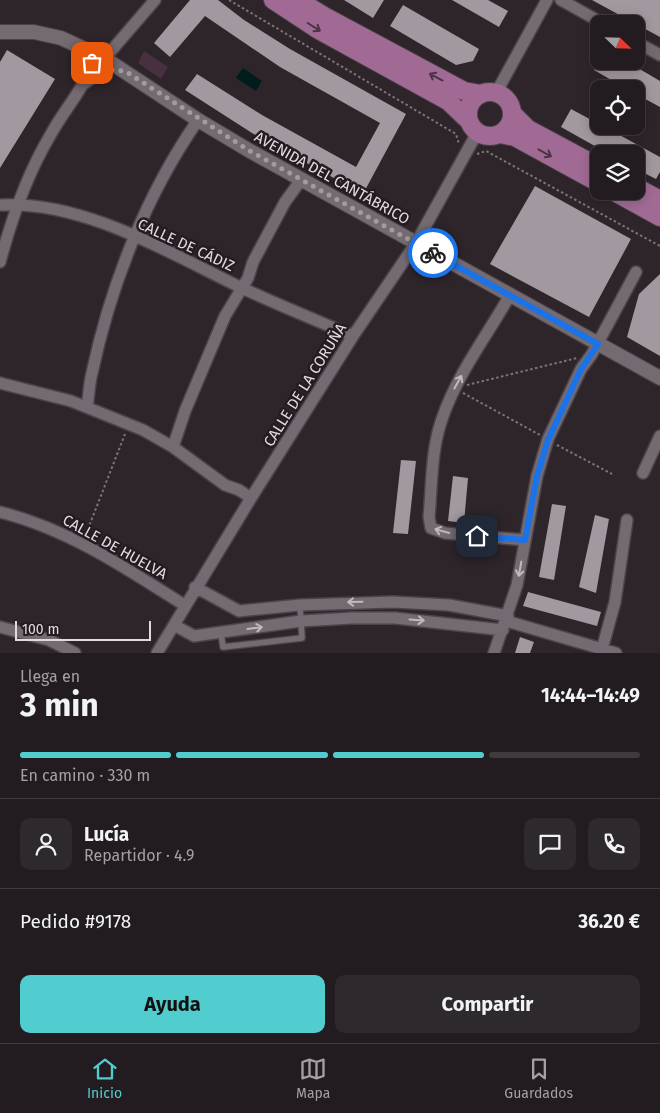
<!DOCTYPE html>
<html lang="es">
<head>
<meta charset="utf-8">
<style>
	body { margin:0; font-family:"Fira Sans",sans-serif; background:#2e292d; color:#f1f3f6; height:100vh; display:flex; flex-direction:column; font-size:19px; white-space:nowrap }
	* { box-sizing:border-box; margin:0 }
	p { font-size:16px; color:#a2a1a5 }
	.icon { flex:none; width:28px; height:28px; fill:none; stroke:currentColor; stroke-width:2; stroke-linecap:round; stroke-linejoin:round }
	.map { position:relative; height:653px; overflow:hidden }
	.panel { display:flex; flex-direction:column; background:#221c20; flex:1 }
	.panel>* { flex:none }
	.needle { width:32px; rotate:113deg }
	.buttons { position:absolute; left:590px; top:15px; display:grid; gap:10px }
	.buttons a { display:grid; place-items:center; width:55px; height:55px; border-radius:10px; background:#221c20; box-shadow:0 2px 12px #0003,0 0 0 1px #3f3a3e; font-size:25px }
	.scale { position:absolute; left:15px; bottom:12px; width:136px; box-sizing:border-box; padding-left:5px; border:2px solid #e1dbdf; border-top:0; font-size:14px; line-height:18px; white-space:nowrap; color:#e1dbdf; -webkit-text-stroke:4px #241c22; paint-order:stroke }
	.pin { position:absolute; display:grid; place-items:center; width:42px; height:42px; color:#fff; margin:-21px; border-radius:10px; box-shadow:0 2px 8px #0006 }
	.courier { position:absolute; display:grid; place-items:center; width:50px; height:50px; margin:-25px; border:4px solid #1a73e8; border-radius:50%; background:#fff; color:#222; box-shadow:0 1px 6px #0007 }
	.headline em { font-style:normal; font-weight:700 }
	.headline div { display:flex; flex-direction:column-reverse }
	.headline { display:flex; align-items:center; justify-content:space-between; height:85px; padding:0 20px }
	h1 { font-size:32px; font-weight:700; line-height:38px }
	.bar { display:grid; grid-template-columns:repeat(4,1fr); gap:8px 5px; align-content:center; height:60px; padding:0 20px }
	.bar i { height:6px; border-radius:4px; background:#3f3a3e }
	.bar .on { background:#52cdcf }
	.bar p { grid-column:span 4 }
	.line { display:flex; align-items:center; gap:12px; padding:0 20px; border-top:1px solid #3f3a3e }
	.line div { flex:1 }
	.round { display:grid; place-items:center; flex:none; width:52px; height:52px; border-radius:10px; background:#2e292d }
	.button { display:flex; gap:10px; margin-top:auto; padding:10px 20px }
	.button a { flex:1; height:58px; border-radius:10px; background:#52cdcf; color:#111; font-size:20px; font-weight:700; line-height:58px; text-align:center }
	.button a+a { background:#2e292d; color:#f1f3f6 }
	.menu { display:flex; justify-content:space-around; align-items:center; height:70px; border-top:1px solid #3f3a3e; background:#221c20; font-size:14px; color:#a2a1a5 }
	.menu a { display:grid; justify-items:center; gap:2px }
	.menu .on { color:#52cdcf }
	.map>svg:first-child { display:block }
	.green { fill:#473141 }
	.water { fill:#001c1d }
	.building { fill:#a2989f }
	.lines { fill:none; stroke-linecap:round; stroke-linejoin:round }
	.service-casing { stroke:#4b4349; stroke-width:8 }
	.minor-casing { stroke:#4b4349; stroke-width:14 }
	.tertiary-casing { stroke:#4b4349; stroke-width:16 }
	.primary-casing { stroke:#4b4349; stroke-width:20 }
	.path { stroke:#7b7479; stroke-width:2; stroke-dasharray:2.5 2.5; stroke-linecap:butt }
	.service { stroke:#746a71; stroke-width:5.5 }
	.minor { stroke:#746a71; stroke-width:11 }
	.tertiary { stroke:#746a71; stroke-width:14 }
	.primary { stroke:#a06a94; stroke-width:18 }
	.oneway { stroke:#493344 }
	.oneway2 { stroke:#c0b9be }
	.done { stroke:#a29ba0; stroke-width:5; stroke-dasharray:0 9 }
	.route { stroke:#1a73e8; stroke-width:6 }
	.labels { text-anchor:middle; dominant-baseline:central; stroke-width:5; stroke-linejoin:round; paint-order:stroke }
	.street-label { font-size:15px; fill:#e1dbdf; stroke:#241c22 }
</style>
</head>
<body>
<div class="map">
<svg width="660" height="653" viewBox="0 0 660 653">
	<rect width="100%" height="100%" fill="#2e252b"/>
	<path class="green" d="M144 51 168 67 161 79 138 63Z"/>
	<path class="water" d="M243 68 262 81 256 91 236 78Z"/>
	<path class="building" d="M190 0H218L244 20 290 49 406 114 363 194 252 133 185 90 197 74 262 115 356 167 380 123 280 67 205 16 170 57 154 43Z
		M344 0H384L373 18Z
		M452 0H488L508 11 499 27Z
		M592 0H660V37L636 24Z
		M403 5 479 49 473 61 456 65 390 26Z
		M7 50 55 79 0 168V62Z
		M599 61H626L660 81V107L636 94V89H627L594 70Z
		M571 109 599 124V126H603L660 157V172L656 179 636 169V154H609L561 127Z
		M535 186 631 239 589 317 490 264Z
		M660 274V356L627 337 639 294Z
		M401 460 416 461 408 534 393 533Z
		M453 476 468 478 464 523 448 521Z
		M552 504 566 506 554 580 539 577Z
		M595 515 609 519 596 593 579 587Z
		M528 592 601 612 597 626 523 606Z
		M520 637 534 642 530 653H515Z"/>
	<g class="lines">
		<g class="service-casing">
			<path id="service" d="M221 633 223 647 302 638 300 605"/>
		</g>
		<g class="minor-casing">
			<path id="minor" d="M561 0 604 24
				M636 42 660 55
				M105 58 155 0
				M85 83 99 73
				M496 93 547 0
				M0 205C83 200 169 253 242 288 278 305 316 320 353 336
				M0 262C12 217 27 174 51 134 64 110 83 90 92 64
				M510 295C487 336 457 374 442 419 431 450 432 485 429 517L431 528 445 533 525 540
				M0 383 71 401 143 430 173 447 225 485 239 490 251 498
				M87 407C89 396 89 384 92 373 111 284 146 195 198 120
				M173 447 185 411 225 316 248 278 253 262 285 202 301 180
				M643 473 660 436
				M0 512C68 529 126 568 184 605
				M195 587 239 611 300 605 393 602 449 605 508 616
				M506 621 616 653
				M174 625 194 636 301 621 352 618H395L503 630
				M0 627 49 640 75 653
				M157 653 251 498 353 336 416 243 477 133
				M494 653 517 585 537 476 548 439 581 369 592 354 636 272
				M601 653 615 602 627 520"/>
		</g>
		<g class="tertiary-casing">
			<path id="tertiary" d="M0 32H34L61 38 100 56
				M92 65a8 8 0 1 1 16 0a8 8 0 1 1-16 0Z
				M107 60 198 120 250 151 660 378"/>
		</g>
		<g class="primary-casing">
			<path id="primary" d="M273 0 317 29 448 101 468 120
				M298 0 324 16 464 91 481 94
				M468 114a22 22 0 1 1 44 0a22 22 0 1 1-44 0Z
				M512 113 528 129 599 167
				M500 134 515 137 599 183
				M636 187 660 200
				M613 191 660 217"/>
		</g>
		<path class="path" d="M229 0 456 134 459 144
			M477 154 486 151 660 246
			M467 385 577 358
			M463 393 540 435
			M557 445 612 474
			M86 534 125 434"/>
		<use href="#service" class="service"/>
		<use href="#minor" class="minor"/>
		<use href="#tertiary" class="tertiary"/>
		<use href="#primary" class="primary"/>
	</g>
	<defs><path id="oneway-shaft" d="M-6 0H5M1.5-3L5.5 0L1.5 3" fill="none" stroke-width="1.6" stroke-linecap="round" stroke-linejoin="round" transform="scale(1.25)"/></defs>
	<g class="oneway">
		<use href="#oneway-shaft" transform="translate(314 27) rotate(32)"/>
		<use href="#oneway-shaft" transform="translate(436 77) rotate(-152)"/>
		<use href="#oneway-shaft" transform="translate(545 153) rotate(29)"/>
	</g>
	<g class="oneway2">
		<use href="#oneway-shaft" transform="translate(458 382) rotate(-61)"/>
		<use href="#oneway-shaft" transform="translate(442 531) rotate(-165)"/>
		<use href="#oneway-shaft" transform="translate(520 569) rotate(100)"/>
		<use href="#oneway-shaft" transform="translate(355 602) rotate(179)"/>
		<use href="#oneway-shaft" transform="translate(417 620) rotate(4)"/>
		<use href="#oneway-shaft" transform="translate(255 628) rotate(-8)"/>
	</g>
	<g class="lines">
		<path class="done" d="M92 63 93 70 99 73 112 70 125 71 250 151 433 253"/>
		<path class="route" d="M433 253 598 344 581 369 548 440 537 476 525 540 477 536"/>
	</g>
	<g class="labels">
		<g class="street-label">
			<text transform="translate(332 178) rotate(29)">AVENIDA DEL CANTÁBRICO</text>
			<text transform="translate(186 245) rotate(25)">CALLE DE CÁDIZ</text>
			<text transform="translate(305 385) rotate(-58)">CALLE DE LA CORUÑA</text>
			<text transform="translate(115 547) rotate(29)">CALLE DE HUELVA</text>
		</g>
	</g>
</svg>
<div class="buttons">
<a><svg class="needle" viewBox="-14 -14 28 28"><path d="M0-13l5 13h-10z" fill="#e53935"/><path d="M0 13l5-13h-10z" fill="#a2a1a5"/></svg></a>
<a><svg class="icon" aria-label="locate" viewBox="0 0 24 24"><circle cx="12" cy="12" r="6"/><path d="M12 2v4M12 18v4M2 12h4M18 12h4"/></svg></a>
<a><svg class="icon" aria-label="layers" viewBox="0 0 24 24"><path d="M12 4l9 5-9 5-9-5zM3 14l9 5 9-5"/></svg></a>
</div>
<div class="scale">100 m</div>
<div class="pin" style="left:92px;top:63px;background:#ea580c"><svg class="icon" aria-label="bag" viewBox="0 0 24 24"><path d="M5 8h14l-1 12H6zM9 8a3 3 0 0 1 6 0"/></svg></div>
<div class="pin" style="left:477px;top:536px;background:#1f2937"><svg class="icon" aria-label="home" viewBox="0 0 24 24"><path d="M3 11l9-7 9 7M6 9v11h12V9"/></svg></div>
<div class="courier" style="left:433px;top:253px"><svg class="icon" aria-label="bike" viewBox="0 0 24 24"><circle cx="6" cy="16" r="4"/><circle cx="18" cy="16" r="4"/><path d="M6 16l4-8h5l3 8M10 8l3 8H6M13 5h3"/></svg></div>
</div>
<section class="panel">
<div class="headline"><div><h1>3 min</h1><p>Llega en</p></div><em>14:44–14:49</em></div>
<div class="bar"><i class="on"></i><i class="on"></i><i class="on"></i><i></i><p>En camino · 330 m</p></div>
<div class="line" style="height:90px"><a class="round"><svg class="icon" aria-label="person" viewBox="0 0 24 24"><circle cx="12" cy="8" r="4"/><path d="M4 21q1-7 8-7t8 7"/></svg></a><div><b>Lucía</b><p>Repartidor · 4.9</p></div><a class="round"><svg class="icon" aria-label="chat" viewBox="0 0 24 24"><path d="M4 5h16v11H9l-5 4z"/></svg></a><a class="round"><svg class="icon" aria-label="phone" viewBox="0 0 24 24"><path d="M5 4h4l2 5-3 2q2 4 5 5l2-3 5 2v4C11 20 4 13 5 4z"/></svg></a></div>
<div class="line" style="height:65px"><div>Pedido #9178</div><b>36.20 €</b></div>
<div class="button"><a>Ayuda</a><a>Compartir</a></div>
</section>
<nav class="menu">
<a class="on"><svg class="icon" aria-label="home" viewBox="0 0 24 24"><path d="M3 11l9-7 9 7M6 9v11h12V9"/></svg>Inicio</a>
<a><svg class="icon" aria-label="map" viewBox="0 0 24 24"><path d="M3 6l6-2 6 2 6-2v14l-6 2-6-2-6 2zM9 4v14M15 6v14"/></svg>Mapa</a>
<a><svg class="icon" aria-label="saved" viewBox="0 0 24 24"><path d="M7 4h10v16l-5-4-5 4z"/></svg>Guardados</a>
</nav>
</body>
</html>
